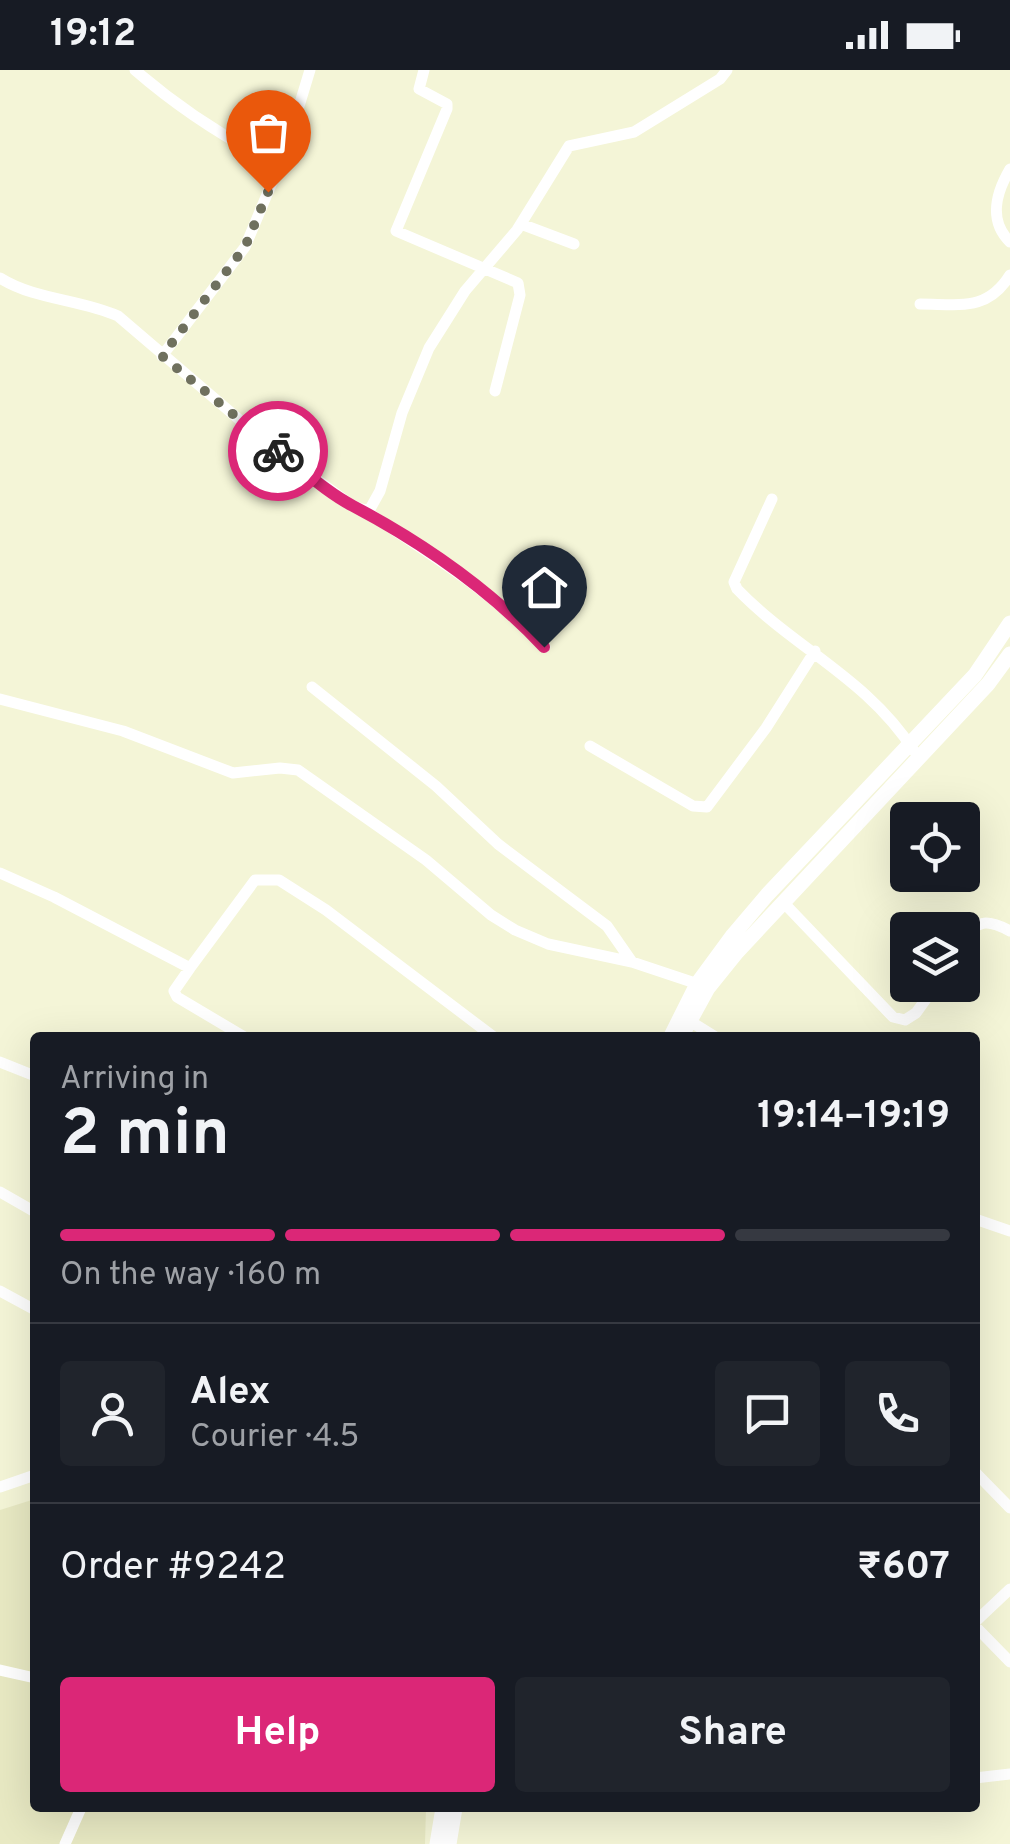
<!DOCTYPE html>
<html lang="en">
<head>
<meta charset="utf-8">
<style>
	body { margin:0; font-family:Overpass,sans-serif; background:#20242c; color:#f1f3f6; height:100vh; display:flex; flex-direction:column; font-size:38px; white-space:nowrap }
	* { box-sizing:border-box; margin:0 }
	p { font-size:32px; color:#9ea1a6 }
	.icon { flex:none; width:55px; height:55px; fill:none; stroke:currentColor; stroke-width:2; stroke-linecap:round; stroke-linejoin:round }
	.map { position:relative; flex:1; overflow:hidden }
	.sheet { position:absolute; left:30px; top:962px; width:950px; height:780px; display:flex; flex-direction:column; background:#171b24; border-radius:10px; box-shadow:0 10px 40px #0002 }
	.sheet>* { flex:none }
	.buttons { position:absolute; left:890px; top:732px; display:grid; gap:20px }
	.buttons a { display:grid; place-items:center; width:90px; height:90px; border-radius:10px; background:#171b24; box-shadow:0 10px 40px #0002; font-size:50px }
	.pin { position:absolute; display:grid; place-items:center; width:85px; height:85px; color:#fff; margin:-102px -42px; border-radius:50% 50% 50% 0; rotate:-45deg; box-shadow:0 0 10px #0007 }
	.pin .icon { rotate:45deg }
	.courier { position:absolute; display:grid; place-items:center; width:100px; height:100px; margin:-50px; border:8px solid #db2777; border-radius:50%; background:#fff; color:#222; box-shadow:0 2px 12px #0007 }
	.summary em { font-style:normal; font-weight:700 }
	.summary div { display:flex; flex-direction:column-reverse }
	.summary { display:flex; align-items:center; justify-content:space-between; height:170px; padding:0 30px }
	h1 { font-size:65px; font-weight:700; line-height:75px }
	.bar { display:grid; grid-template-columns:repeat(4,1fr); gap:15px 10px; align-content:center; height:120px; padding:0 30px }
	.bar i { height:12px; border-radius:8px; background:#363941 }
	.bar .current { background:#db2777 }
	.bar p { grid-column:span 4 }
	.line { display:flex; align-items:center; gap:25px; padding:0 30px; border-top:2px solid #363941 }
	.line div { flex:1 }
	.round { display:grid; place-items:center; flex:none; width:105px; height:105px; border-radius:10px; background:#20242c }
	.cta { display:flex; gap:20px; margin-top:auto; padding:20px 30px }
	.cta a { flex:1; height:115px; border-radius:10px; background:#db2777; color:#fff; font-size:40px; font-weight:700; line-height:115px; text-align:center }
	.cta a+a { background:#20242c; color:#f1f3f6 }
	.status { display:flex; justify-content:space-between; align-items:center; height:70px; padding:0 50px; background:#171b24; direction:ltr }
	.status svg { height:28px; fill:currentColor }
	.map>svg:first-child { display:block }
	.built { fill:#e8e9c3 }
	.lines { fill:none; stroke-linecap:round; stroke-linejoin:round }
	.street { stroke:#fff; stroke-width:11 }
	.secondary { stroke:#fff; stroke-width:15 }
	.done { stroke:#6f705e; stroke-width:10; stroke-dasharray:0 18 }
	.route { stroke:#db2777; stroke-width:12 }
</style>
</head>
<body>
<div class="status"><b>19:12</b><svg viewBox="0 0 49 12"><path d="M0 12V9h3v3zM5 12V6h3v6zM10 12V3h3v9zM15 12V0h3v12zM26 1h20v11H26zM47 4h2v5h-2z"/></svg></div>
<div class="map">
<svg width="1010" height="1774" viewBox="0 0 1010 1774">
	<rect width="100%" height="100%" fill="#f4f5d7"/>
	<path class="built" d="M35 1429V1738H426L425 1774H0V1440Z"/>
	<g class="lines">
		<path class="street" d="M135 0C180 39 226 69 279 95
			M424 0 419 19 447 34V39L396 161 518 213 520 225 495 321
			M1010 99C996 123 988 150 1010 172
			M521 154 574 174
			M0 208C35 230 80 229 118 246L262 369 351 435 364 440 370 439 380 421 402 343 429 278 465 221 517 160 569 76 634 62 720 9 727 0
			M920 234C959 234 987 242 1010 205
			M162 286 245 177 286 79 310 0
			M772 429 734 512 737 519C795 579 867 608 914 681
			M364 440C430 484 489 519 545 577
			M312 617 436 716 498 774 607 856 632 892
			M0 629 123 661 233 703 280 698 298 700 426 790 491 845 515 860 548 874 632 892 704 916
			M590 676 693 736 707 737 766 658 815 581
			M0 803 54 827 190 898 255 810H279L326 840 495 968
			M783 832 893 947 905 950 916 943 936 915
			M962 872C977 849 987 849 1010 861
			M190 898 174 921 177 927 246 968
			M685 948 717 968
			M0 992 35 1006
			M0 1122 35 1142
			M975 1149 1010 1161
			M0 1221 35 1240
			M975 1402 1010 1438
			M0 1417 35 1405
			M975 1552 1010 1519
			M975 1556 1010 1592
			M0 1600 35 1608
			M975 1708 1010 1704
			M65 1774 81 1738"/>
		<path class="secondary" d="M686 958 708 918 737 882 988 614 1010 584
			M670 968 697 914 733 865 767 825 975 605 1010 553
			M437 1774 443 1738
			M449 1774 455 1738"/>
	</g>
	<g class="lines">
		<path class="done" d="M268 122 245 177 162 286 278 381"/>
		<path class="route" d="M278 381C302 399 326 422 353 436 423 473 490 520 544 577"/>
	</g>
</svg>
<div class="buttons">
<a><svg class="icon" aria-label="locate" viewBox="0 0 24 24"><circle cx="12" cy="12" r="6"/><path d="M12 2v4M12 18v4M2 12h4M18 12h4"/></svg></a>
<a><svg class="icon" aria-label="layers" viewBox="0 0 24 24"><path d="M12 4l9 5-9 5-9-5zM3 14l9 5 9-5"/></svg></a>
</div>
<div class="pin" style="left:268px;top:122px;background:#ea580c"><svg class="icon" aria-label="bag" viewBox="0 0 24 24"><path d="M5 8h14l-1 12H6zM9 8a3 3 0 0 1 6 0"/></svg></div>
<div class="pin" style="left:544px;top:577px;background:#1f2937"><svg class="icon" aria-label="home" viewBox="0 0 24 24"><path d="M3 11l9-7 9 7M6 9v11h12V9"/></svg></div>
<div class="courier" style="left:278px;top:381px"><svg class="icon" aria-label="bike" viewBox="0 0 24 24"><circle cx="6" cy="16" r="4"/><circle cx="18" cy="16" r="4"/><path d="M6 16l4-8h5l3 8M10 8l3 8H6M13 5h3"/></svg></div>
<section class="sheet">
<div class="summary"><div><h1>2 min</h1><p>Arriving in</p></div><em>19:14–19:19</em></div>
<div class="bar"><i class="current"></i><i class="current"></i><i class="current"></i><i></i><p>On the way · 160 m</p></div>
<div class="line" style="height:180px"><a class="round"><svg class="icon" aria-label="person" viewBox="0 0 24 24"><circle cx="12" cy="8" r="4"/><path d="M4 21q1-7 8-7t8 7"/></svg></a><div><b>Alex</b><p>Courier · 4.5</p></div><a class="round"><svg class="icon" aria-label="chat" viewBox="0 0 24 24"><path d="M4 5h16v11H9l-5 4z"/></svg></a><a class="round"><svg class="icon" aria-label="phone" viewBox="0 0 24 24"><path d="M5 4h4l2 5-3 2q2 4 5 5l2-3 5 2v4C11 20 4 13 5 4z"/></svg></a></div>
<div class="line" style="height:130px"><div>Order #9242</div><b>₹607</b></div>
<div class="cta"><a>Help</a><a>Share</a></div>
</section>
</div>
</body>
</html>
